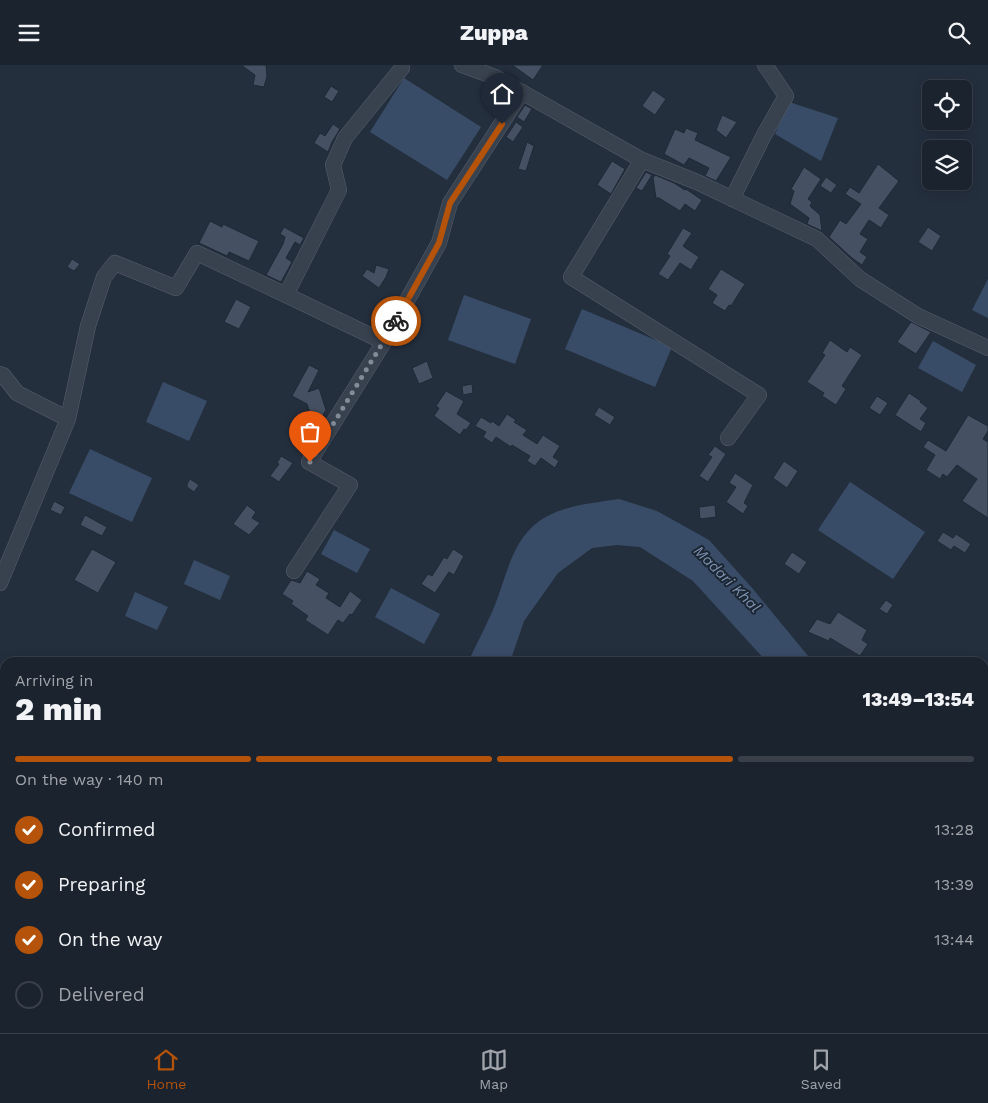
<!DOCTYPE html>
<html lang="en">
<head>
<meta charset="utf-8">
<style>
	body { margin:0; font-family:"Work Sans",sans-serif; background:#242b36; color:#f1f3f6; height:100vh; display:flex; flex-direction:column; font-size:19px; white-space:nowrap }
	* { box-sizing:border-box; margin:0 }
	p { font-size:16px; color:#a0a4aa }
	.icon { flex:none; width:28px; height:28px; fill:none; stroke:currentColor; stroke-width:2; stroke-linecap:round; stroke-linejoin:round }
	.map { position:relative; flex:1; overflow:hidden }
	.sheet { position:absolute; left:0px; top:592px; width:989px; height:376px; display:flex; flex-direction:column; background:#1b232e; border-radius:15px 15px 0 0; box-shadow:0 2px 12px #0003,0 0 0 1px #39404a }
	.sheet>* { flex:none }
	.tools { position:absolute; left:922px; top:15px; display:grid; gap:10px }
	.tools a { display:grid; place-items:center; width:50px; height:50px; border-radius:8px; background:#1b232e; box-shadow:0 2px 12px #0003,0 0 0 1px #39404a; font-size:25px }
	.pin { position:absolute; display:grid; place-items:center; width:42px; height:42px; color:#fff; margin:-51px -21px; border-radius:50% 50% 50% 0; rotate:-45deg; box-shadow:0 0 5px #0007 }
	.pin .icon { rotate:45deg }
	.courier { position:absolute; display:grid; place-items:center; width:50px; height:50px; margin:-25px; border:4px solid #b45309; border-radius:50%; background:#fff; color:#222; box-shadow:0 1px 6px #0007 }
	.summary em { font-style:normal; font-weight:800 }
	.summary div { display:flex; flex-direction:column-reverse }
	.summary { display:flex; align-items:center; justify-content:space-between; height:85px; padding:0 15px }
	h1 { font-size:32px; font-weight:800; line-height:38px }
	.bar { display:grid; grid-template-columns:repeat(4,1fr); gap:8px 5px; align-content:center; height:60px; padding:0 15px }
	.bar i { height:6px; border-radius:4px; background:#39404a }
	.bar .current { background:#b45309 }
	.bar p { grid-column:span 4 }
	ol { padding:0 15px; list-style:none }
	li { display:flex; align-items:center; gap:15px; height:55px }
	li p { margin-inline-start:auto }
	li .icon { padding:5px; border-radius:50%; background:#b45309; color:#fff; stroke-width:4 }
	li:last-child { color:#a0a4aa }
	li i { width:28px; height:28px; border:2px solid #39404a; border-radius:50% }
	header { display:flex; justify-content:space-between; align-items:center; height:65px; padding:0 15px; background:#1b232e; font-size:22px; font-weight:800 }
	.tab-bar { display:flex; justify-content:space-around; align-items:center; height:70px; border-top:1px solid #39404a; background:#1b232e; font-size:14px; color:#a0a4aa }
	.tab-bar a { display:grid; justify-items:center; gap:2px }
	.tab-bar .current { color:#b45309 }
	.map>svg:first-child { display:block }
	.water { fill:#394c67 }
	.building { fill:#455162; stroke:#1f2835 }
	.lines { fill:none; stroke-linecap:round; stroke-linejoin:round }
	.minor-casing { stroke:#565f6c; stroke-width:16 }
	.minor { stroke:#38414e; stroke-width:15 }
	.done { stroke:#828b98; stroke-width:5; stroke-dasharray:0 9 }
	.route { stroke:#b45309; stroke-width:6 }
	.labels { text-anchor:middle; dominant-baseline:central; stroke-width:4; stroke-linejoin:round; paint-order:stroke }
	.water-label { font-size:15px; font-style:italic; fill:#7c92b1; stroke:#1d2633 }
</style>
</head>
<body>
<header><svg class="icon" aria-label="menu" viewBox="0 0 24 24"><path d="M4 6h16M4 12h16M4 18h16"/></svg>Zuppa<svg class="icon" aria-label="search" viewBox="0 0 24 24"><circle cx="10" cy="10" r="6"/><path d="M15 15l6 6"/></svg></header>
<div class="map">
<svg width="988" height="968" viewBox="0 0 988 968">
	<rect width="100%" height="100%" fill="#242f3e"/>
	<path class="water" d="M404 13 481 62 447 115 370 67Z
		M789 37 838 53 821 96 775 69Z
		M988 214V253L972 245Z
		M464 230 531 254 515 299 448 275Z
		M582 244 672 282 655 322 565 284Z
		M933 276 976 300 962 327 918 303Z
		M163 317 207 336 189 376 146 357Z
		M90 384 152 413 132 457 69 428Z
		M850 417 925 467 893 514 818 465Z
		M619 434 657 446 709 475 753 524 813 597H767L693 516 640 482 617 480 592 483 558 508 524 556 510 597H468C476 580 485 563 493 545 507 512 511 473 544 453 565 440 595 438 619 434Z
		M334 465 370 484 357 508 321 489Z
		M194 495 230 511 220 535 184 519Z
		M391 523 440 549 424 579 375 552Z
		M135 527 168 542 157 565 125 551Z
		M5 618V661L0 658V628Z
		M988 686V775L984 777V692Z
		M5 833V887L0 893V836Z
		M179 964H224L234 968H177Z
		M864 964H919L916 968H871Z"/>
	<path class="building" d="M241 0H266L267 11 264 22 253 20 255 10Z
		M512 0H543L533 15Z
		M331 21 339 26 332 37 324 32Z
		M653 25 666 34 655 50 642 41Z
		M525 40 532 44 524 57 517 52Z
		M722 50 737 57 726 73 716 65Z
		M516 57 523 62 513 77 506 72Z
		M333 59 340 64 332 77 328 87 314 78 320 68 325 71Z
		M686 63 698 68 695 75 731 92 716 116 705 111 709 103 689 93 684 100 664 89 675 64 684 68Z
		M527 77 534 81 526 106 518 104Z
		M612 96 625 104 611 129 597 120Z
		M878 99 899 116 879 143 889 150 881 163 869 155 860 169 868 174 860 187 867 192 862 200 852 193 829 172 840 155 846 159 861 139 845 129 850 122 859 128Z
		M804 102 821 114 808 134 812 137 810 141 820 150 822 166 807 159 809 153 790 139 794 126 791 124Z
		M646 107 652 110 642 126 636 123Z
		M655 110 674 118 685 125 686 124 702 135 695 146 685 139 680 146 659 133H656L653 113Z
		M826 112 837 120 831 128 820 121Z
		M210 156 222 162 223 159 259 176 249 196 229 187 227 191 199 178Z
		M284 162 304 173 300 180 295 177 286 193 292 197 281 217 266 210 283 179 285 172 280 169Z
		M928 162 941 171 932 186 918 177Z
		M683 163 692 168 683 181 699 192 691 205 680 198 668 215 658 209 670 191 667 189Z
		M72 194 80 199 74 206 67 202Z
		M376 200 389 204 386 212 379 223 362 211 367 204 374 208Z
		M721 204 745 219 731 241 729 240 725 246 712 238 717 230 708 224Z
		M236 234 251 242 239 264 224 257Z
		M911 257 931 267 916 289 897 277Z
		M830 275 847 287 850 282 862 290 842 321 846 324 836 340 822 331 824 328 807 317 825 290 822 288Z
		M427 296 433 313 419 319 412 303Z
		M309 300 319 305 308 327 319 323 326 345 320 355 310 348 307 339 292 331Z
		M472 319 473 328 463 330 462 321Z
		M446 326 464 336 457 349 471 358 466 365 464 364 460 370 434 351 439 343 436 341Z
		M909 328 921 336 920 337 928 343 920 354 926 358 921 367 895 350Z
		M877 331 888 338 880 350 869 343Z
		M599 342 615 352 610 360 594 350Z
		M507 349 516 355 514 357 527 365 523 370 537 379 543 370 560 381 553 392 559 396 555 403 541 393 535 401 527 396 530 391 512 380 511 382 496 372 492 378 483 372 486 367 475 361 481 352 491 358 492 356 499 361Z
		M968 350 988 361V366L983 374 988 377V453L962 436 977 414 957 400 947 412 943 409 940 414 926 405 935 390 923 382 928 375 946 386Z
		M715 381 726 389 708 417 699 411 712 392 708 390Z
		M281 391 293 398 279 417 270 411 279 399 277 398Z
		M784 396 798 406 787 423 773 413Z
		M735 408 753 420 744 438 748 441 743 449 726 437 736 422 729 418Z
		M190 414 199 420 194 427 187 422V419Z
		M54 436 65 442 61 450 50 445Z
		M247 440 256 447 252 453 260 458 249 470 233 459Z
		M715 440 716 452 700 454 699 442Z
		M85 450 107 462 102 471 80 460Z
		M943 467 953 473 956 469 971 479 965 488 954 481 951 485 937 476Z
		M92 484 116 497 98 528 74 515Z
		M453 484 464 491 454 510 449 507 435 528 421 519 428 509 432 511 444 492 447 494Z
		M792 487 807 497 799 509 784 499Z
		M307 506 320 514 316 520 329 528 326 533 340 542 350 526 362 535 352 550 350 549 343 558 338 555 328 570 305 555 308 551 291 539 293 536 282 529 291 515 300 518Z
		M886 535 893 540 887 549 879 544Z
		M838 547 867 565 862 575 868 579 860 591 830 573 829 576 808 567 817 554 830 559Z"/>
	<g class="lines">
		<g class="minor-casing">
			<path id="minor" d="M462 0 495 12 642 95 697 117 817 174 860 214 918 251 988 283
				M642 95 571 212 759 330 728 373
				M732 134 764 70 786 31 765 0
				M286 230 384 277 309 397 350 420 294 506
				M384 277 439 178 450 138 522 27
				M0 309 3 310 17 328 68 354
				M0 518 68 354 88 261 104 212 115 198 176 223 197 188 286 230 339 125 333 100 345 73 402 3
				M711 964 718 968
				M300 968 303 964
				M537 968 540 964"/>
		</g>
		<use href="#minor" class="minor"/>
	</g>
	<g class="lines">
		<path class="done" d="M310 397 396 256"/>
		<path class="route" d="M396 256 439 178 450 138 502 59"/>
	</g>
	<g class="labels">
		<g class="water-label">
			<text transform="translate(727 514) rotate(45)">Madari Khal</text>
		</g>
	</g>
</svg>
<div class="tools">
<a><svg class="icon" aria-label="locate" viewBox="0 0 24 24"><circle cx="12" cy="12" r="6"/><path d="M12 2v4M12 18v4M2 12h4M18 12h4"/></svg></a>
<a><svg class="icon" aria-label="layers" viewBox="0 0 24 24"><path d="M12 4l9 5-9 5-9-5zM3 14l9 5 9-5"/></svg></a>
</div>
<div class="pin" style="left:310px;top:397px;background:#ea580c"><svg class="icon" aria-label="bag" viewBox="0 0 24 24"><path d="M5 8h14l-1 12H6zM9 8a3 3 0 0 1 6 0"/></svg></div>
<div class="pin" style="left:502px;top:59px;background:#1f2937"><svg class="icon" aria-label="home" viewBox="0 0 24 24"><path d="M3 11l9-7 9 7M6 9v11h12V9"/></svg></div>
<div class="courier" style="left:396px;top:256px"><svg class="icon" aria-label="bike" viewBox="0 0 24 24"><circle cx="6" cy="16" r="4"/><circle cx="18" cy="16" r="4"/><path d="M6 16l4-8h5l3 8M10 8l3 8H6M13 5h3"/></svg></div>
<section class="sheet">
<div class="summary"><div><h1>2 min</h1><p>Arriving in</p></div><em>13:49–13:54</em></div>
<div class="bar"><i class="current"></i><i class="current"></i><i class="current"></i><i></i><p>On the way · 140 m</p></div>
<ol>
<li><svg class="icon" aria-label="check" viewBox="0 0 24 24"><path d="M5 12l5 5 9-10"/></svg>Confirmed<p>13:28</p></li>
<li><svg class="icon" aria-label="check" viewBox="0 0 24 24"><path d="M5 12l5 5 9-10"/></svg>Preparing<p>13:39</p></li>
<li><svg class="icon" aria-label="check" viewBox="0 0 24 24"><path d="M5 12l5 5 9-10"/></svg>On the way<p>13:44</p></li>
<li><i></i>Delivered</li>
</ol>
</section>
</div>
<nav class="tab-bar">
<a class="current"><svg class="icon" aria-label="home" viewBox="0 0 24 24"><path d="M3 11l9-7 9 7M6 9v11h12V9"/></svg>Home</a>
<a><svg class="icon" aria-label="map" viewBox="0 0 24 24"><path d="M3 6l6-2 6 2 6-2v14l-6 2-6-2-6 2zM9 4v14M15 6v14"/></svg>Map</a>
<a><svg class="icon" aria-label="saved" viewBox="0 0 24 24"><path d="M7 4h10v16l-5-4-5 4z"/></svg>Saved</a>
</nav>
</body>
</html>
